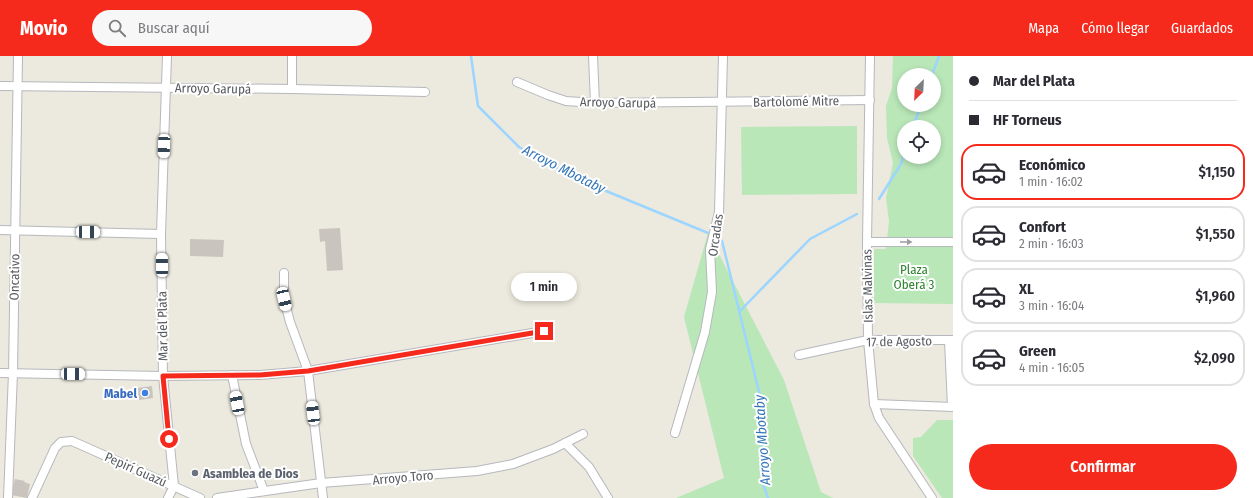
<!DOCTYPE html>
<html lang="es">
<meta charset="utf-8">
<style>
body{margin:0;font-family:"Fira Sans Condensed",sans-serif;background:#f7f7f7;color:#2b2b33;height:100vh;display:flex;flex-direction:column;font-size:15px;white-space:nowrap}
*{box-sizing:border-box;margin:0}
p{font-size:13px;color:#7c7c81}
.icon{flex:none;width:22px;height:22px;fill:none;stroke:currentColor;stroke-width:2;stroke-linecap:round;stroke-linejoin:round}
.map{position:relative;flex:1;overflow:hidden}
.drawer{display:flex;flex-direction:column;background:#fff;width:300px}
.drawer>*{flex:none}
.hud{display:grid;align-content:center;height:88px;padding:0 16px;background:#fff}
.needle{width:26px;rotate:204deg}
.controls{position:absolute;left:897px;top:12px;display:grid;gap:8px}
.controls a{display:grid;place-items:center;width:44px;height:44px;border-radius:50%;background:#fff;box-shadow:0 2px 6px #0003;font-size:20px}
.end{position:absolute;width:18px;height:18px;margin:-9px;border:5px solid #f52a1c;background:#fff;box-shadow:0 0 0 2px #fff}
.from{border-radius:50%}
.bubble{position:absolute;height:28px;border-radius:14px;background:#fff;box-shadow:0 2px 6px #0003;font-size:13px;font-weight:600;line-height:28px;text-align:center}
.car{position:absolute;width:12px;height:24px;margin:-12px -6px;border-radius:5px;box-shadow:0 0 3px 1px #0007;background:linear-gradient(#fff 24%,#345 0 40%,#fff 0 76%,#345 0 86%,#fff 0)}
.hud b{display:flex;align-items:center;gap:14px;height:38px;font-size:15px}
.hud b+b{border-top:1px solid #e1e1e2}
.hud i{width:10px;height:10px;background:#2b2b33}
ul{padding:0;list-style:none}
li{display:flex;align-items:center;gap:12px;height:56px;margin:0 8px 6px;padding:0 8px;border:2px solid #e1e1e2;border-radius:16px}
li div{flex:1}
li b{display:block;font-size:15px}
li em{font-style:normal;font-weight:600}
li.on{border-color:#f52a1c}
li>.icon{width:36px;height:36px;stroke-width:1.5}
.cta{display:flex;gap:8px;margin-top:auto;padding:8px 16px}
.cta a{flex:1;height:46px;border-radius:24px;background:#f52a1c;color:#fff;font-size:16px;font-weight:600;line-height:46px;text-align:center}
header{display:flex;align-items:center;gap:24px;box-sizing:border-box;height:56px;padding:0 20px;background:#f52a1c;color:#fff}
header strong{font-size:19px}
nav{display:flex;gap:22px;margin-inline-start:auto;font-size:14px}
.search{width:280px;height:36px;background:#f7f7f7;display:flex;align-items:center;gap:10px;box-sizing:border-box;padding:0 14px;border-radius:22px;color:#7c7c81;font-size:15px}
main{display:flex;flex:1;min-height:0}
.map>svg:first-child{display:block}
.green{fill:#b9e7b8;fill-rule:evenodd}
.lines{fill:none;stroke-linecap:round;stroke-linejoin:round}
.stream{stroke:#9cd5ff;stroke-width:2.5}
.building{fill:#c9c5be}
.street-casing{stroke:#b5b8bd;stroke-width:10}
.street{stroke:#fff;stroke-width:8}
.oneway{fill:#9b9da0}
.route{stroke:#f52a1c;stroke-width:5}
.shop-dot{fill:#3f7fe0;stroke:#fff;stroke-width:1.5}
.worship-dot{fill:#6b7280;stroke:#fff;stroke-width:1.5}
.labels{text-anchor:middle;stroke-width:4;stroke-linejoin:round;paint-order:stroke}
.street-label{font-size:13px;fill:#585c61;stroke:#fff}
.park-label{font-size:13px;fill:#2e8330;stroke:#fff}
.shop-label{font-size:13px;font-weight:bold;fill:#366cbe;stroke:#fff;text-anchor:end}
.worship-label{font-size:13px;font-weight:bold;fill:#5b616d;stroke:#fff;text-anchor:start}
.water-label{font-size:14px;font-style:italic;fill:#3376b8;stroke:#fff}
</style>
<header>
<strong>Movio</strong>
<div class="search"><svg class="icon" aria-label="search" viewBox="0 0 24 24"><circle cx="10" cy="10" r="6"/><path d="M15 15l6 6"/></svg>Buscar aquí</div>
<nav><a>Mapa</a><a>Cómo llegar</a><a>Guardados</a></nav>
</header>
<main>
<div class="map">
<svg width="953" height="442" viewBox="0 0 953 442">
<rect width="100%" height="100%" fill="#ece9de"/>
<g class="green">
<path d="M893,0h60v248l-79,-1v-54h12l3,-28 -3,-23 7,-35 -6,-25 -1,-32 6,-18zM904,19h30v30h-30zM904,71h30v30h-30z"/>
<polygon points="857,70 857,138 742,139 741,71"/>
<polygon points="708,177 784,324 821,436 833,442 676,442 724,422 684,261"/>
<polygon points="937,364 953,364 953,442 942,442 913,400 913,382 921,381"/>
</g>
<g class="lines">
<g class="stream">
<polyline points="471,0 478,50 519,91 577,123 708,177"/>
<polyline points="932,19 939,0"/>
<polyline points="913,71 921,49"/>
<polyline points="879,143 901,108 904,97"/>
<polyline points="722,185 762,348 762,425 768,442"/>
<polyline points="739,256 810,183 857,158"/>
</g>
</g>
<g class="building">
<polygon points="340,172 343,214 327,215 325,185 320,186 319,173"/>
<polygon points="190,183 224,184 223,201 190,200"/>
<polygon points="152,330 153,342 139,344 137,332"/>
<polygon points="15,423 25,425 24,426 30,428 27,442 11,439"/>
</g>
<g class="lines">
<defs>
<g id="street">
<polyline points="167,0 161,178 163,320 174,430 168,442"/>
<polyline points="593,0 595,47"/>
<polyline points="870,0 867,186 868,284 874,348 879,362 932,442"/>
<polyline points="517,26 548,39 566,45 595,47 870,44"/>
<polyline points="0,30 292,33 425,36"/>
<polyline points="292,33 292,0"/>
<polyline points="0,174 161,178"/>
<polyline points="867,186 953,186"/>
<polyline points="284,217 284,243 290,266 308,315 323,442"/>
<polyline points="949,284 952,351"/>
<polyline points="799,299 868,284 953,284"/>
<polyline points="0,317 163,320 260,319 308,315 544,275"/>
<polyline points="232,319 246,388 264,435"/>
<polyline points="874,348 953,351"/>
<polyline points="675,377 705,276 712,236 710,193 719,156 723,0"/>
<polyline points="565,387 589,411 608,442"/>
<polyline points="8,442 13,317 18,0"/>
<polyline points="32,442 55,392 61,386 72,385 200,442"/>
<polyline points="217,442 321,427 477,415 513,408 553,393 583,378"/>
</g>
</defs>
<use href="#street" class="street-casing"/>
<use href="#street" class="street"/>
</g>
<defs><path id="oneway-solid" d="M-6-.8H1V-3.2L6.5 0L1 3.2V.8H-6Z"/></defs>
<use class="oneway" href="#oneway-solid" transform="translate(906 186)"/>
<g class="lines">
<polyline class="route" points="169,383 163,320 260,319 308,315 544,275"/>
</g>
<circle class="shop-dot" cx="145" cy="337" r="4"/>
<circle class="worship-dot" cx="195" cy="417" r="4"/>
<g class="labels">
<g class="street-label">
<text transform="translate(213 32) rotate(1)" y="5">Arroyo Garupá</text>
<text transform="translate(796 45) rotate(-1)" y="5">Bartolomé Mitre</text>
<text transform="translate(618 46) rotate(1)" y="5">Arroyo Garupá</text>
<text transform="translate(715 179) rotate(-82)" y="5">Orcadas</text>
<text transform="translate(14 221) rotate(-89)" y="5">Oncativo</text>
<text transform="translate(867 230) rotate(-91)" y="5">Islas Malvinas</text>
<text transform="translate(162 270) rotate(-91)" y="5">Mar del Plata</text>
<text transform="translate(899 285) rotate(-1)" y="5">17 de Agosto</text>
<text transform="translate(136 413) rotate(24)" y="5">Pepirí Guazú</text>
<text transform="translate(403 421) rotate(-5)" y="5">Arroyo Toro</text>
</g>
<g class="park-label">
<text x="914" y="218">Plaza<tspan x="914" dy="15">Oberá 3</tspan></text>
</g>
<g class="shop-label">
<text x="137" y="342">Mabel</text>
</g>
<g class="worship-label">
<text x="203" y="422">Asamblea de Dios</text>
</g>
<g class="water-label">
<text transform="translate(564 113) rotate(27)" y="5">Arroyo Mbotaby</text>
<text transform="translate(762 384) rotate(-94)" y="5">Arroyo Mbotaby</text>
</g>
</g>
</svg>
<div class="controls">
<a><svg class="needle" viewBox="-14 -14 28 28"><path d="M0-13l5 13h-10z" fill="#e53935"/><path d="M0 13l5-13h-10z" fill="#7c7c81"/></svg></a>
<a><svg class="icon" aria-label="locate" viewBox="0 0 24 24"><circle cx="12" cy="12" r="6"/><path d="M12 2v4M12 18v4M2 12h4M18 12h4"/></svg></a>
</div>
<i class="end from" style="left:169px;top:383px"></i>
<i class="end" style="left:544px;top:275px"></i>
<div class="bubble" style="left:511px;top:217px;width:66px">1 min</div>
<i class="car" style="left:164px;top:90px;rotate:182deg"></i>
<i class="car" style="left:88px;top:176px;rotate:91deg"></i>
<i class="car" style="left:162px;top:209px;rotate:359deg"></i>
<i class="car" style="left:284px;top:243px;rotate:167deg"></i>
<i class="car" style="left:73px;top:318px;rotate:91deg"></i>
<i class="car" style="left:237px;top:347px;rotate:349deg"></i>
<i class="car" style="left:313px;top:357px;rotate:353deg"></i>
</div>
<section class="drawer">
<div class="hud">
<b><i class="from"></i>Mar del Plata</b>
<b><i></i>HF Torneus</b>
</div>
<ul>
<li class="on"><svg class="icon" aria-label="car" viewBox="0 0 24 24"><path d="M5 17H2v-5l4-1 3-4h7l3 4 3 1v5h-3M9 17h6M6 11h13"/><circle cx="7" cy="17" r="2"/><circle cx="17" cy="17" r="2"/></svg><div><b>Económico</b><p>1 min · 16:02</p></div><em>$1,150</em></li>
<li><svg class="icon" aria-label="car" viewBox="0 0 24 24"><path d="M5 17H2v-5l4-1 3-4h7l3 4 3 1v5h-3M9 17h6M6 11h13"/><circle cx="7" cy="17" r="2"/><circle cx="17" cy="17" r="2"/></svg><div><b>Confort</b><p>2 min · 16:03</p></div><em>$1,550</em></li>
<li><svg class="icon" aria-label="car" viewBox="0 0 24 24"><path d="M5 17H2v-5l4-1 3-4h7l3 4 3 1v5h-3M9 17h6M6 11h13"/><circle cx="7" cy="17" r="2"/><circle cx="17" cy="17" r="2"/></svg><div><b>XL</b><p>3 min · 16:04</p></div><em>$1,960</em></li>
<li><svg class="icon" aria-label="car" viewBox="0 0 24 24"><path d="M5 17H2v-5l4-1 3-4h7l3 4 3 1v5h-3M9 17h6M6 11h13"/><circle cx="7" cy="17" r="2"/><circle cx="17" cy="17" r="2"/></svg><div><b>Green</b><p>4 min · 16:05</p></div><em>$2,090</em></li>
</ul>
<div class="cta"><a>Confirmar</a></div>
</section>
</main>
